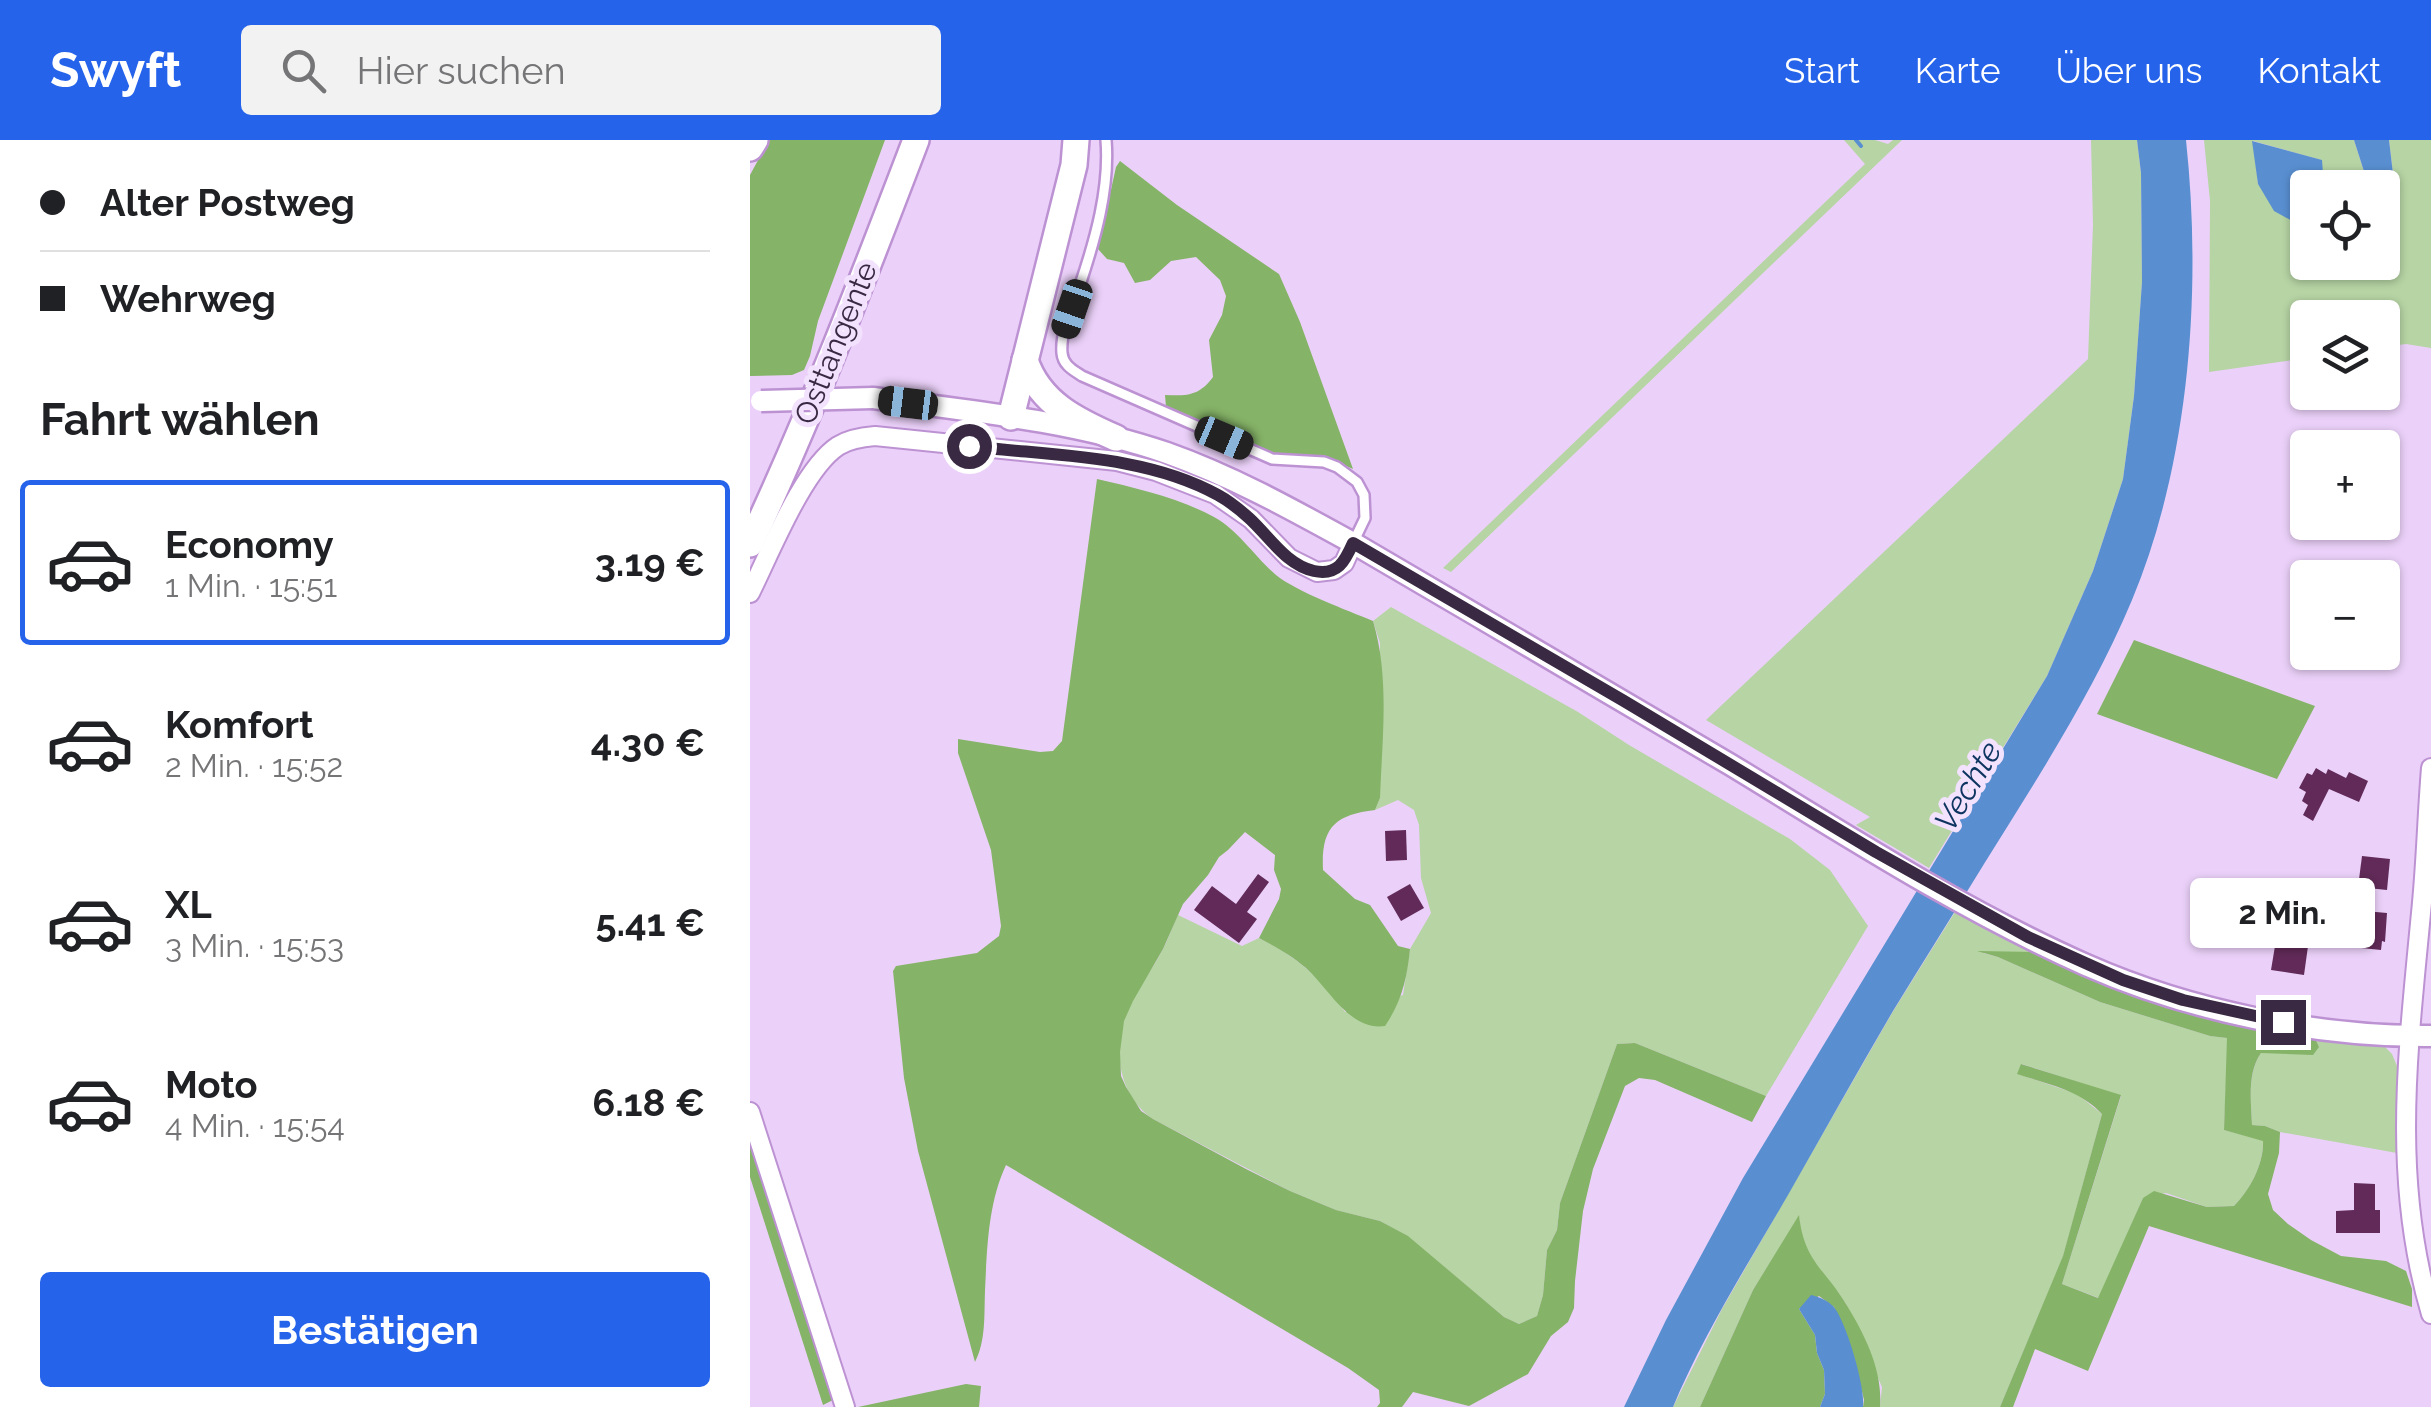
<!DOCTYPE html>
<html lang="de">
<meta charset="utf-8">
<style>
body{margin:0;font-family:Raleway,sans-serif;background:#f2f2f2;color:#202124;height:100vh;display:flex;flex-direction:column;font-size:38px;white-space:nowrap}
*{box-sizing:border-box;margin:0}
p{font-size:32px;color:#757577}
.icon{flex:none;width:55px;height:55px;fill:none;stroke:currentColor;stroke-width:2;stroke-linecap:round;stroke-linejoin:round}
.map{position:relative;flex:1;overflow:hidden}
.panel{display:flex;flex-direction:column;background:#fff;width:750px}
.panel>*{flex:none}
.hud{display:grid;align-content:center;height:220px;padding:0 40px;background:#fff}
.fabs{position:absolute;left:1540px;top:30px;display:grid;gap:20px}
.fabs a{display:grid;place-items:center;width:110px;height:110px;border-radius:10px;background:#fff;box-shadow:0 2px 8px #0004;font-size:50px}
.end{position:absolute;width:45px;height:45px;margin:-22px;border:12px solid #3a2943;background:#fff;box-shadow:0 0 0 5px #fff}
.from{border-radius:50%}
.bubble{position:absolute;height:70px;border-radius:10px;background:#fff;box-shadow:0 2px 8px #0004;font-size:32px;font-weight:700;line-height:70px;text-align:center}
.car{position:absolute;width:30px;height:60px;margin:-30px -15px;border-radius:12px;box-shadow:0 0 8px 2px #0007;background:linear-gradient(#222 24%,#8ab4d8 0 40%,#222 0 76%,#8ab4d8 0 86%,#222 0)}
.hud b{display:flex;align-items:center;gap:35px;height:95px;font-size:38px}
.hud b+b{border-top:2px solid #e0e0e0}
.hud i{width:25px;height:25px;background:#202124}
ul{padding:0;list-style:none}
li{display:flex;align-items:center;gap:30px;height:165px;margin:0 20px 15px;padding:0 20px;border:5px solid transparent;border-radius:10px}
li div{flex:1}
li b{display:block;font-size:38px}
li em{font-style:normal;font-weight:700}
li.active{border-color:#2563eb}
li>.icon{width:90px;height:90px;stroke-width:1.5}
h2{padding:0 40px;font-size:45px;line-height:120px}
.button{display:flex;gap:20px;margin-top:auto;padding:20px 40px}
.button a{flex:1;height:115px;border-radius:10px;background:#2563eb;color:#fff;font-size:40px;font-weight:700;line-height:115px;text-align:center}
header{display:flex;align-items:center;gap:60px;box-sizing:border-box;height:140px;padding:0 50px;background:#2563eb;color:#fff}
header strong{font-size:48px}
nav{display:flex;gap:55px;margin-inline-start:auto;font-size:35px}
.search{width:700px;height:90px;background:#f2f2f2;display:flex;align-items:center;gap:25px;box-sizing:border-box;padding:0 35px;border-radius:10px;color:#757577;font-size:38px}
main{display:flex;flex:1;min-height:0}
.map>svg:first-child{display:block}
.green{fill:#b6d4a4}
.forest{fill:#85b367}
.water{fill:#598fd1}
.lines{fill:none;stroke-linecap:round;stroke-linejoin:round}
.stream{stroke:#598fd1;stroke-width:4}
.building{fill:#612a58}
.service-casing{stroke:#bd92d3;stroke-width:14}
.minor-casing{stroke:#bd92d3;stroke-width:22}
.tertiary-casing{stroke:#bd92d3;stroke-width:25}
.primary-casing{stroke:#bd92d3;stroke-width:30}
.service{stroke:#fff;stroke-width:9}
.minor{stroke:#fff;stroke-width:18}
.tertiary{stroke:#fff;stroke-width:20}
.primary{stroke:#fff;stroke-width:25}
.tertiary-bridge-casing{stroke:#bd92d3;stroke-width:25;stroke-linecap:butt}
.tertiary-bridge{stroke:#fff;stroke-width:20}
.route{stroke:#3a2943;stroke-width:12}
.labels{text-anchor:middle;stroke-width:10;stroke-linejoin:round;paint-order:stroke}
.street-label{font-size:30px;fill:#3a2943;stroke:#f3e2fd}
.water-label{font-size:32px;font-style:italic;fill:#0e3560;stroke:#f3e2fd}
</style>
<header>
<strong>Swyft</strong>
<div class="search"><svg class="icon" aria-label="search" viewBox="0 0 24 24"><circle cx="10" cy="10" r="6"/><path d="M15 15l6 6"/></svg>Hier suchen</div>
<nav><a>Start</a><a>Karte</a><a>Über uns</a><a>Kontakt</a></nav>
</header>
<main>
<section class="panel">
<div class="hud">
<b><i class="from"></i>Alter Postweg</b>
<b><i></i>Wehrweg</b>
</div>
<h2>Fahrt wählen</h2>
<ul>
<li class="active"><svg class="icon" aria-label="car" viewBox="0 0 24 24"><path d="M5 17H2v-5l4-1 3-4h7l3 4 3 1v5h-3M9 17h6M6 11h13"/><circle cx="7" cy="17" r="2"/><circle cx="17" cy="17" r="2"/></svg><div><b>Economy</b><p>1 Min. · 15:51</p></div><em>3.19 €</em></li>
<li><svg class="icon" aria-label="car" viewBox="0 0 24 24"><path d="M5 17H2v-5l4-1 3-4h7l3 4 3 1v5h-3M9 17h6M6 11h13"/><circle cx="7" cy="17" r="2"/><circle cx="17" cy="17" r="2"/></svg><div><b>Komfort</b><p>2 Min. · 15:52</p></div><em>4.30 €</em></li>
<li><svg class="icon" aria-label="car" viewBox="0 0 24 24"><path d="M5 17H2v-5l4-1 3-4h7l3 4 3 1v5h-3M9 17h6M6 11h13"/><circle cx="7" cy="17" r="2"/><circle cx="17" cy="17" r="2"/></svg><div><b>XL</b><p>3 Min. · 15:53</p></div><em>5.41 €</em></li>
<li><svg class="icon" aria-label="car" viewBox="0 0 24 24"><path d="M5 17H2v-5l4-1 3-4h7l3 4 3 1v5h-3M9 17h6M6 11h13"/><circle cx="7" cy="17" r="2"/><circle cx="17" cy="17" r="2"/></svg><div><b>Moto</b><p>4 Min. · 15:54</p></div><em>6.18 €</em></li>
</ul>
<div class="button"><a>Bestätigen</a></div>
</section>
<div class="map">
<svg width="1681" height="1267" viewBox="0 0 1681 1267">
<rect width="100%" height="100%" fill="#ebd1f9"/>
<g class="green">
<polygon points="1094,0 1125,0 1138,4 1143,0 1152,0 701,432 693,428 1115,24"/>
<polygon points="1341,0 1387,0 1391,33 1392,142 1384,256 1373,339 1343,431 1297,536 1179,728 1106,685 1120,677 956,580 1338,219 1343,85"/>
<polygon points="1454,0 1604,0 1619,47 1574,47 1571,20 1503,1 1508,44 1553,87 1557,85 1558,122 1632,122 1633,77 1642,96 1650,93 1639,0 1681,0 1681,208 1656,204 1633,207 1632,178 1558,178 1557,218 1459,232 1460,61"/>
<path d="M641,467l187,105 51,33 161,94 40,31 38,56 -102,170 -131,-53 -18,1 -57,159 -3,27 -10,20 -4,45 -6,21 -18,8 -15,-7 -97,-81 -27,-15 -44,-11 -46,-19 -137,-72c-32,-22 -40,-62 -29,-99 8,-25 26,-46 38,-69 6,-11 10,-24 16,-36l64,31 17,-8c34,16 66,43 86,74l58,-17 7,-46 21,-36 -10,-35 -2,-53 -5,-15 -16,-10 -23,10 5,-12v-155l-7,-22z"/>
<path d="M1205,772l82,40 -54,1 15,4 102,45 110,34 18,2 -4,92 39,10c1,24 -13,50 -29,66l-27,1 -41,-14 -23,5 -44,100 -37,-14 59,-188 -99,-32 -4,10 59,20 25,20 -39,143 -63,150h-120l2,-20 -36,-83 -39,-52 -6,-15 -2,-20 -46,73 -53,117h-27l49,-98 170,-296z"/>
<path d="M1565,898l69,8 8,8 5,12v87l-117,-21 -15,-6 -13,-1c-1,-24 -5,-51 9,-72l58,-6z"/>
</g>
<g class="forest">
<polygon points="19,0 135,0 68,181 60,216 54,230 42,235 0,236 0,35"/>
<path d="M370,21l57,44 102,69 21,48 53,147 -32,-14h-46l-35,-17 -61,-24 -13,-7 -1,-12c22,1 34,1 48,-18l-4,-37 13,-25 4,-19 -6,-16 -24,-23 -25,4 -21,19 -15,3 -11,-20 -17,-4 -9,-10 18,-82z"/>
<path d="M347,339c39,9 82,19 117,38 25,14 41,40 62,58 21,17 71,35 97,46 17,57 9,118 7,177l-5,12c-41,5 -54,18 -52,60l32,29 15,6 28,41 12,3c-3,29 -8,52 -25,77 -35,5 -55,-36 -79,-58 -15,-13 -30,-21 -47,-30l20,-39 2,-10 -7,-19 1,-15 -30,-23 -17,18 -9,7 -11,18 -25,29 -20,45 -30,52 -9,20 -4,31 1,24 5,11 15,24 12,8 93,50 44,22 46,19 44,11 28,15 96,81 15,7 18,-8 6,-21 4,-45 10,-20 3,-27 57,-159 18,-1 131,53 -14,26 -97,-42 -16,-2 -14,8 -32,83 -10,42 -8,70 -1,27 -6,14 -17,14 -23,38 -59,32 -56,-14 -11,15h-25l3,-4 -1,-13 -31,-22 -342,-203c-18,38 -19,84 -21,126 -1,25 1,49 -10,71l-57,-211 -14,-73 -11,-107 3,-5 81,-13 22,-17 2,-10 -10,-76 -33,-97v-14l82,13 13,-1 9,-10z"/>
<polygon points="1384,500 1565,566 1527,639 1347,574"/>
<path d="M1227,811l60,1 60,29 65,25 67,16 86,16 4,9 -6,8 -52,-2c-14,20 -10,48 -9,72l13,1 15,6 -1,21 -11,41 5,16 15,14 23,16 30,16 45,5 20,10 6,18v18l-263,-81 -61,145 -53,-22 -22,58h-13l63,-151 39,-142c-22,-24 -55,-30 -85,-40l4,-10 100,31 -59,189 36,14 45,-100 11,-7 53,16 27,-1c16,-16 30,-42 29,-65l-39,-11 3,-92 -17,-2 -110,-34 -102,-45z"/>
<polygon points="0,1005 83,1260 73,1265 0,1037"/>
<path d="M1049,1075c5,46 25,53 47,89 19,31 37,67 34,103h-17l1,-7 -10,-43 -20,-50 -15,-11 -20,13 16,26 2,18 7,17 1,24 -5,13h-120l53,-117z"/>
<polygon points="216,1244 231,1246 229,1267 108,1267"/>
</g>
<g class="water">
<path d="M1387,0h49c16,149 4,321 -54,460 -39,93 -95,179 -148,264 -30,49 -61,98 -91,147 -36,61 -70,123 -105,184 -40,69 -84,138 -115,212h-49l42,-87 77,-142 304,-502 46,-105 30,-92 11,-83 8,-114 -1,-109z"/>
<polygon points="1604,0 1639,0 1650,93 1642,97 1633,77 1632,48 1619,47"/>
<polygon points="1502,1 1572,20 1574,47 1558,48 1557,85 1553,87 1524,71 1508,44"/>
<path d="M1061,1155c8,2 16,5 22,11 13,14 33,83 30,101h-43l5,-13 -1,-24 -7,-17 -2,-18 -16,-26z"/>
</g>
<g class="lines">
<polyline class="stream" points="1106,0 1111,6"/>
</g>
<g class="building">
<polygon points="1566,628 1576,634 1578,629 1596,638 1599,632 1618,641 1609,662 1579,649 1563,681 1553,675 1558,665 1552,661 1556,652 1549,648 1557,633 1562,635"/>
<polygon points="656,690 657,720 636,721 635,691"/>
<polygon points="1612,716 1640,719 1637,750 1608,747"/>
<polygon points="508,734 519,742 497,772 507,779 489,803 444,770 462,746 486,764"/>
<polygon points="660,744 674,768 651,781 637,757"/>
<polygon points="1604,770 1637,773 1635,802 1632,801 1631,810 1611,808 1612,797 1603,796"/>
<polygon points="1527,794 1559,799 1554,835 1521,830"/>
<polygon points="1604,1043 1625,1044 1625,1070 1630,1070 1630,1093 1586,1093 1586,1071 1604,1070"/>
</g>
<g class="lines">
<defs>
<path id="service" d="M356,0c4,48 -11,100 -26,145 -7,21 -20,46 -18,68 1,12 11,17 20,23l190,83 52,3 13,5 20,15 7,13 1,23 -12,25"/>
<g id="minor">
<path d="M0,453c20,-40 53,-124 88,-147 11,-7 24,-9 37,-10l242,25 39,10 59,23 36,25 38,39 28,14 17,-2 10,-7 9,-20"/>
<path d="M1681,628c-4,49 -5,97 -10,145 -13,138 -30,265 10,401"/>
<polyline points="0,972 95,1267"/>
</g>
<path id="tertiary" d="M123,258c97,13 201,23 294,55 65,23 126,57 186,90 126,74 252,147 378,222 115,70 231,145 355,200 104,46 231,72 345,71"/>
<g id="primary">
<polyline points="0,8 5,0"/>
<path d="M275,220c14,43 52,61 91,78"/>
<polyline points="261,277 324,25 326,0"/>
<path d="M0,404c62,-132 114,-268 166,-404"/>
</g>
</defs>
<use href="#service" class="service-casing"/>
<use href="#minor" class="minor-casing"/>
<use href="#tertiary" class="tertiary-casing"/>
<use href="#primary" class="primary-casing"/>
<use href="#service" class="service"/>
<use href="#minor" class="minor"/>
<use href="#tertiary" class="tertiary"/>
<use href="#primary" class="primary"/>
<defs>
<polyline id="tertiary-bridge" points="11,261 123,258"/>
</defs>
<use href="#tertiary-bridge" class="tertiary-bridge-casing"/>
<use href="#tertiary-bridge" class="tertiary-bridge"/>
</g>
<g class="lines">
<path class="route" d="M219,306c81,10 175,8 249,49 11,6 21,14 31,23 20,18 37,47 65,53 24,5 31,-10 39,-28l271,158 252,151 152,85 95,43 60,20 100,22"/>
</g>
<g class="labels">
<g class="street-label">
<text transform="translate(86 203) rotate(-68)" y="10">Osttangente</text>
</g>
<g class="water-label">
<text transform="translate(1218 646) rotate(-59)" y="11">Vechte</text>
</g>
</g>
</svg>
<div class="fabs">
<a><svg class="icon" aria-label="locate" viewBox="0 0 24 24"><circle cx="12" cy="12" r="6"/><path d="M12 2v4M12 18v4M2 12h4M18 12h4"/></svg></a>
<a><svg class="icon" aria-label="layers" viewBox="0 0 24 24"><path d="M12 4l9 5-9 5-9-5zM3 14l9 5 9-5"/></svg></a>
<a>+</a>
<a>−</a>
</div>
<i class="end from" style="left:219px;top:306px"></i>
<i class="end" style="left:1533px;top:882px"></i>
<div class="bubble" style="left:1440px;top:738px;width:185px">2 Min.</div>
<i class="car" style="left:322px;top:169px;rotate:199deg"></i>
<i class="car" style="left:158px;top:263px;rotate:277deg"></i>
<i class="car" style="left:474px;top:298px;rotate:113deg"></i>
</div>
</main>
